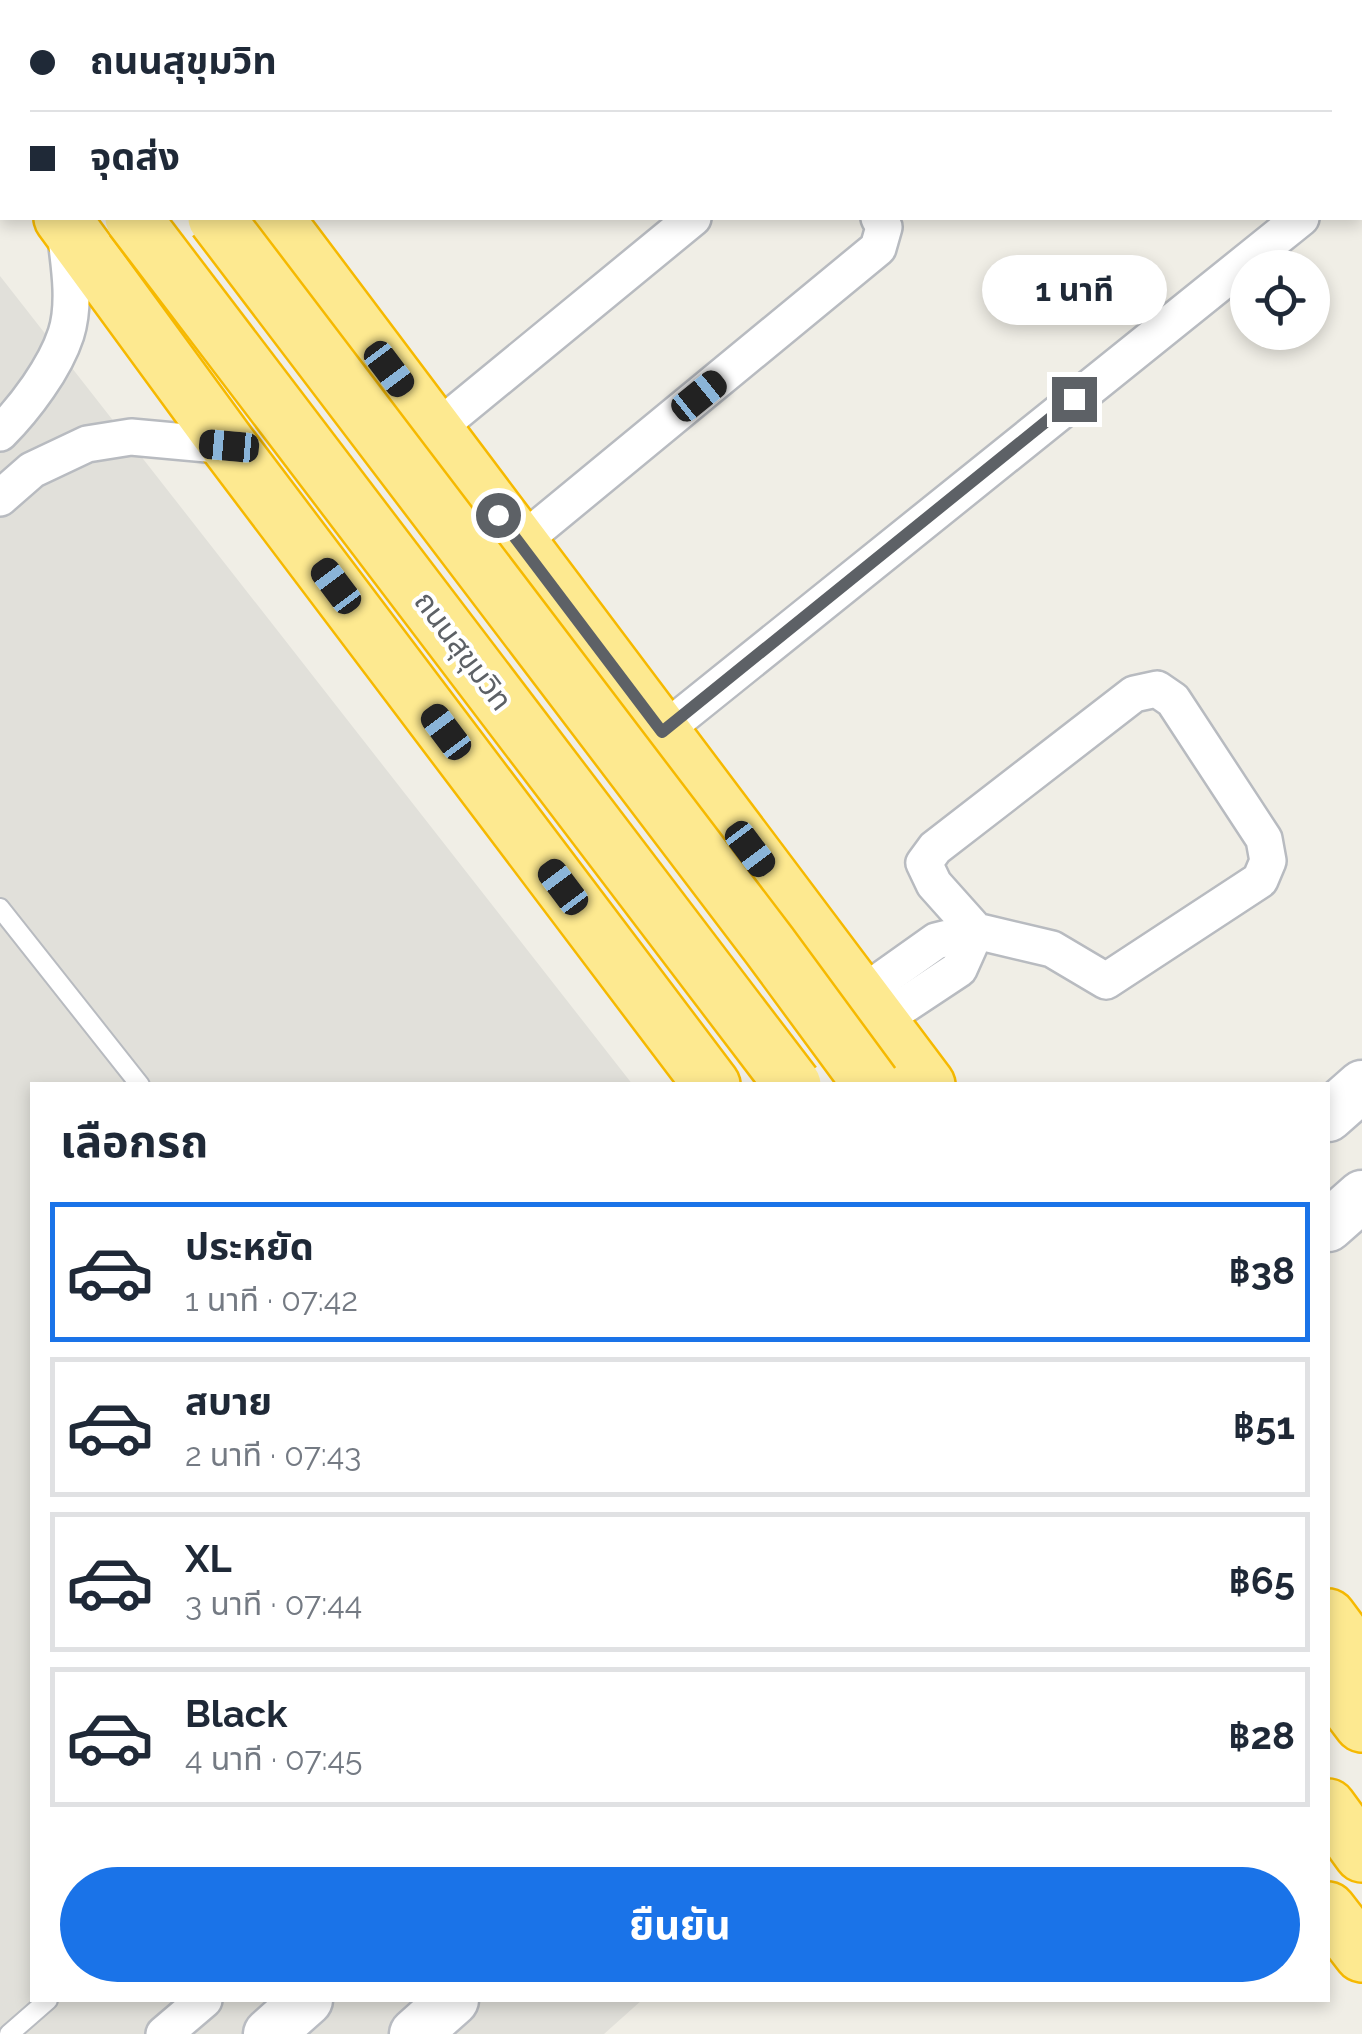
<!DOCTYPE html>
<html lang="th">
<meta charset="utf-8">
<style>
body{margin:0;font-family:Raleway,"Noto Sans Thai",sans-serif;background:#f6f6f7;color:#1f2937;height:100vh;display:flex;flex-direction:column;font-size:38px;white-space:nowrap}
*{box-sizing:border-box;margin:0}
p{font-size:32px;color:#747a83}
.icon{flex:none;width:55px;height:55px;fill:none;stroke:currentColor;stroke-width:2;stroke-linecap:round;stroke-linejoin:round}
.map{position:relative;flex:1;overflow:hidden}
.drawer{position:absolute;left:30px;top:1082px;width:1300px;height:920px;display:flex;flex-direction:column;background:#fff;border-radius:0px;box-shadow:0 5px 15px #0003}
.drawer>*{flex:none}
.banner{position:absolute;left:0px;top:0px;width:1362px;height:220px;box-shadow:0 5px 15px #0003;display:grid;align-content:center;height:220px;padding:0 30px;background:#fff}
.fabs{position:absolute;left:1230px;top:250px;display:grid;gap:20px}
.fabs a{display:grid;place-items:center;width:100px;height:100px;border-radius:50%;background:#fff;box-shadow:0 5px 15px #0003;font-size:50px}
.end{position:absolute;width:45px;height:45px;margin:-22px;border:12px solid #5d6166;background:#fff;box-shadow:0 0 0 5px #fff}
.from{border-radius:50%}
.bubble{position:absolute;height:70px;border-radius:35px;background:#fff;box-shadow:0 5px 15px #0003;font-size:32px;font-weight:700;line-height:70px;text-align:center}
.car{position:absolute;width:30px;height:60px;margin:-30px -15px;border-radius:12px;box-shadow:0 0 8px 2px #0007;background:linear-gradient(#222 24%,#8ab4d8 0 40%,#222 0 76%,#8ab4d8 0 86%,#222 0)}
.banner b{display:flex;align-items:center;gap:35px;height:95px;font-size:38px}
.banner b+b{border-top:2px solid #e0e1e3}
.banner i{width:25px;height:25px;background:#1f2937}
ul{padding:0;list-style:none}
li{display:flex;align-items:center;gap:30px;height:140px;margin:0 20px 15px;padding:0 10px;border:5px solid #e0e1e3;border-radius:0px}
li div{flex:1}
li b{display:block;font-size:38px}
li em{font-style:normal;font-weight:700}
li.on{border-color:#1a73e8}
li>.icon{width:90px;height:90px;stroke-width:1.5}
h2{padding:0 30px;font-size:45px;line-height:120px}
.action{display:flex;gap:20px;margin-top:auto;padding:20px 30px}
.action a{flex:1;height:115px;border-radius:60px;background:#1a73e8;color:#fff;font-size:40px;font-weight:700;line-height:115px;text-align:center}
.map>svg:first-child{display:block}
.industrial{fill:#e1e0da}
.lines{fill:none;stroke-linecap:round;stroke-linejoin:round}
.lane-casing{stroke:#b8bbc0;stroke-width:22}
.street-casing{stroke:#b8bbc0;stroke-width:40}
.secondary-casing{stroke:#b9bcc2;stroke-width:55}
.highway-casing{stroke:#f6b900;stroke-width:60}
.lane{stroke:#fff;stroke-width:18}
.street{stroke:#fff;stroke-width:35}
.secondary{stroke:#fff;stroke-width:50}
.highway{stroke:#fde990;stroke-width:55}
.highway-bridge-casing{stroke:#f6b900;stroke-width:60;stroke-linecap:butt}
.highway-bridge{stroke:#fde990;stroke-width:55}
.route{stroke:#5d6166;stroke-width:12}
.labels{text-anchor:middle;stroke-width:8;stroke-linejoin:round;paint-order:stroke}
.street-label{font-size:30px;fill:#5d6166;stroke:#fff}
</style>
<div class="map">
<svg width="1362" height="2034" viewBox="0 0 1362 2034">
<rect width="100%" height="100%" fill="#f0eee6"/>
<polygon class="industrial" points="0,276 633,1085 32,1085 32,2000 642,2000 604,2034 0,2034"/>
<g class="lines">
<defs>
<g id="lane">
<polyline points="1194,0 1204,2"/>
<polyline points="1248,2 1254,0"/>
<polyline points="0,908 140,1085"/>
<polyline points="9,2034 48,2000"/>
</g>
<g id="street">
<polyline points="673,0 676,2"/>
<polyline points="715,2 718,0"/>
<polyline points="851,2 854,0"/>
<polyline points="1360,170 1362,169"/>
<polyline points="435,430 693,218"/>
<path d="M0,433c25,-25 55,-65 66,-99 10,-31 3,-71 -1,-103"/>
<polyline points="0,498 32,470 87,444 131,437 229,446"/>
<polyline points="520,543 878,248 884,227 879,218"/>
<polyline points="662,732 1301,218"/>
<polyline points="860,995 936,941 976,931 1052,949 1106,981 1260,880 1268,861 1264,839 1173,700 1157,689 1134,694 935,848 924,863 934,884 976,931"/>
<polyline points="879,1022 959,969 976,931"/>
<polyline points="164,2034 204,2000"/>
</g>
<g id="secondary">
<polyline points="1328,1116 1362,1086"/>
<polyline points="1328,1226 1362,1196"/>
<polyline points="269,2034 307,2000"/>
<polyline points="415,2034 453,2000"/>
</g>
<g id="highway">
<polyline points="50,0 52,2"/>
<polyline points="111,0 113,2"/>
<polyline points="0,44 2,47"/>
<polyline points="0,135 2,138"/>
<polyline points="62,218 229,446 712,1085"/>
<polyline points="275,218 927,1085"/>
<polyline points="1328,1617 1362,1663"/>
<polyline points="1328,1679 1362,1724"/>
<polyline points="1328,1807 1362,1854"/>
<polyline points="1328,1910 1362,1954"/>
</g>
</defs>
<use href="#lane" class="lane-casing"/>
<use href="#street" class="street-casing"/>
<use href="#secondary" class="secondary-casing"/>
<use href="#highway" class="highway-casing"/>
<use href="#lane" class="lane"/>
<use href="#street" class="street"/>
<use href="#secondary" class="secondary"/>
<use href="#highway" class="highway"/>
<defs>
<g id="highway-bridge">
<polyline points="133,218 793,1085"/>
<polyline points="216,218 769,945 872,1085"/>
</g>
</defs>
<use href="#highway-bridge" class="highway-bridge-casing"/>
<use href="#highway-bridge" class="highway-bridge"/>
</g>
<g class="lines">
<polyline class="route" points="498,515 662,732 1074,399"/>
</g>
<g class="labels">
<g class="street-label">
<text transform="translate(463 651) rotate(53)" y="10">ถนนสุขุมวิท</text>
</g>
</g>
</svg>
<div class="fabs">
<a><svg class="icon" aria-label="locate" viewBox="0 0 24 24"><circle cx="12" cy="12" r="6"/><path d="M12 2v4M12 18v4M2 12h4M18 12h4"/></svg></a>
</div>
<i class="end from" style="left:498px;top:515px"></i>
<i class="end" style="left:1074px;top:399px"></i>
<div class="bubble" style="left:982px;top:255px;width:185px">1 นาที</div>
<i class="car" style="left:389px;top:369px;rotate:143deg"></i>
<i class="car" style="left:699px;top:396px;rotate:51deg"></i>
<i class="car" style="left:229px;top:446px;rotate:275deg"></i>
<i class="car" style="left:336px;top:586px;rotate:323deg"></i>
<i class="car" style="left:446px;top:732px;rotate:323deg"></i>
<i class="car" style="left:750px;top:849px;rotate:143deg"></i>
<i class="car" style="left:563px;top:887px;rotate:323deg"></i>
<div class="banner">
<b><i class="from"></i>ถนนสุขุมวิท</b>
<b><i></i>จุดส่ง</b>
</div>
<section class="drawer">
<h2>เลือกรถ</h2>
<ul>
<li class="on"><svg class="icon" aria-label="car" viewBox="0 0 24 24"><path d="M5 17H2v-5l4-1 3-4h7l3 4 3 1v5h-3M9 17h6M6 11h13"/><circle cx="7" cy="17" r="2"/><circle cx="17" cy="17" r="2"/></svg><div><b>ประหยัด</b><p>1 นาที · 07:42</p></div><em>฿38</em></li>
<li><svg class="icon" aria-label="car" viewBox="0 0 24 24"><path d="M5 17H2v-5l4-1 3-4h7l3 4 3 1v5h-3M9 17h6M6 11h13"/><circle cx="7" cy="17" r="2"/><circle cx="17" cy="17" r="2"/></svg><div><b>สบาย</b><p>2 นาที · 07:43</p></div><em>฿51</em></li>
<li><svg class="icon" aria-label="car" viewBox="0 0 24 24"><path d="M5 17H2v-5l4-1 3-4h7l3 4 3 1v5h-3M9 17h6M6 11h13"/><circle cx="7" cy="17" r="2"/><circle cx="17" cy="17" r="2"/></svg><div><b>XL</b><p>3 นาที · 07:44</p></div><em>฿65</em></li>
<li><svg class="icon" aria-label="car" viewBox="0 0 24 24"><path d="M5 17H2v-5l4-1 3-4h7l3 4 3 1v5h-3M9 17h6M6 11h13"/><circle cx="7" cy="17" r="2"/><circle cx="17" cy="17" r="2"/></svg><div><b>Black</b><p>4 นาที · 07:45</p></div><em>฿28</em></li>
</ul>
<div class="action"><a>ยืนยัน</a></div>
</section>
</div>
